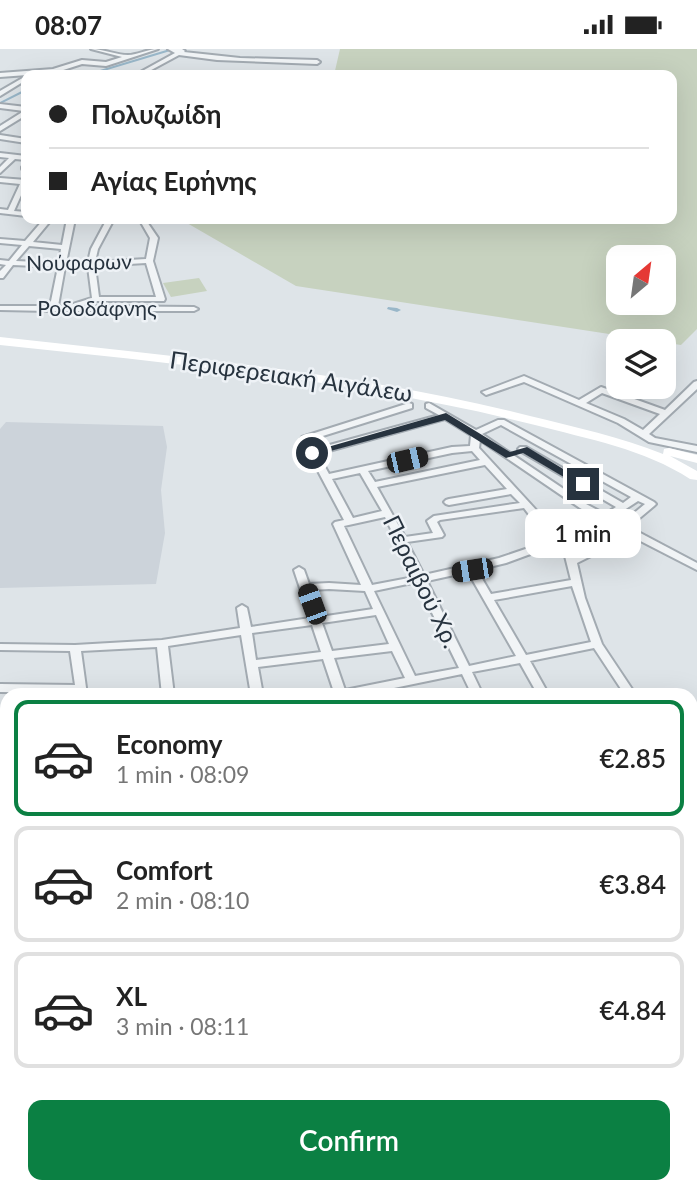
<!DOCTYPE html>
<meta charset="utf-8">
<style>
body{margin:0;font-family:Lato,sans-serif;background:#f6f6f6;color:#222;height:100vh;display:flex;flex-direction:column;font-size:26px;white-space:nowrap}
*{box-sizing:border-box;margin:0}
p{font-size:23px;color:#767676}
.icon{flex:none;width:38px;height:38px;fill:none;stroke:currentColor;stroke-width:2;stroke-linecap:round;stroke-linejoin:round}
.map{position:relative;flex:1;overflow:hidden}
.details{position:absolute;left:0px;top:639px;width:698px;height:506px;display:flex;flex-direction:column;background:#fff;border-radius:21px 21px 0 0;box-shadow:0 7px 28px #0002}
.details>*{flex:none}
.hud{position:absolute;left:21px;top:21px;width:656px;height:154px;border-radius:14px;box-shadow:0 7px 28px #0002;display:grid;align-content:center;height:154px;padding:0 28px;background:#fff}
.needle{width:46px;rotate:29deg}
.controls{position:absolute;left:606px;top:196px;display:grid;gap:14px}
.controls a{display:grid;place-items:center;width:70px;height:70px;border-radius:14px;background:#fff;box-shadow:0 7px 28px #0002;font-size:35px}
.end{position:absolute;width:32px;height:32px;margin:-16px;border:9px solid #27333f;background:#fff;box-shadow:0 0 0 4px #fff}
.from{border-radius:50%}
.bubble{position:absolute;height:49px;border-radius:14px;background:#fff;box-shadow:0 7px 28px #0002;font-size:23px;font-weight:600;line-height:49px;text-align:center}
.car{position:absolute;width:21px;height:42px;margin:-21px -10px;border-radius:9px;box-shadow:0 0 5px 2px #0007;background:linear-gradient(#222 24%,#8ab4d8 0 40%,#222 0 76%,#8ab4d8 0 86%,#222 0)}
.hud b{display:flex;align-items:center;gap:24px;height:66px;font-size:26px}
.hud b+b{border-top:2px solid #e0e0e0}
.hud i{width:18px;height:18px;background:#222}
ul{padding:12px 0 0;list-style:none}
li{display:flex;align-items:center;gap:21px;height:116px;margin:0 14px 10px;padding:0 14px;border:4px solid #e0e0e0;border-radius:14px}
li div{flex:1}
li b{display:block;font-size:26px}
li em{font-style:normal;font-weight:600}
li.active{border-color:#0b8043}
li>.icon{width:63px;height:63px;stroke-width:1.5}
.button{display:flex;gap:14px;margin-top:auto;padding:14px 28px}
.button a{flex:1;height:80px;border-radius:14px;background:#0b8043;color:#fff;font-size:28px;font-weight:600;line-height:80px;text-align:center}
.status{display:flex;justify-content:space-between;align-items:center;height:49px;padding:0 35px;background:#fff;direction:ltr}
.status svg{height:19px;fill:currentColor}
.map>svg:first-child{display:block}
.built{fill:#ccd3da}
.green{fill:#c7d2bf;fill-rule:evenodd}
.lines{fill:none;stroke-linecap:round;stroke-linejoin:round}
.stream{stroke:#99b7c9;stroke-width:2}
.canal{fill:#99b7c9;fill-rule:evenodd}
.street-casing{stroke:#a3abb2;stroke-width:4}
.street{fill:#f1f4f6;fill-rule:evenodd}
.secondary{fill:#fff;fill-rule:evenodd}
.route{fill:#27333f}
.labels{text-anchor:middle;stroke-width:5;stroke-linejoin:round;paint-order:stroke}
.far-street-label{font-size:21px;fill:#27333f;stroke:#eef2f6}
.street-label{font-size:24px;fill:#27333f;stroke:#eef2f6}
</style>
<div class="status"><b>08:07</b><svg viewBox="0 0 49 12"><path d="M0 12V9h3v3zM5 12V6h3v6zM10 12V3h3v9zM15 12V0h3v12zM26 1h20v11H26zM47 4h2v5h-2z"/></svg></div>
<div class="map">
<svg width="697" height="1144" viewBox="0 0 697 1144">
<rect width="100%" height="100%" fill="#dee4e8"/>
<polygon class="built" points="6,373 163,377 167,398 161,441 165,484 156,535 0,539 0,380"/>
<g class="green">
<path d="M340,0h357v280l-16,16 -385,-59 -116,-67h492v-144h-338zM663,208v46h-45v-46z"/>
<polygon points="199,229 207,242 171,248 163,234"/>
</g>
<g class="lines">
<g class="stream">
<polyline points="87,26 170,1"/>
<polyline points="0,54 26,41"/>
</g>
<g class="canal">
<polygon points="388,258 397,259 401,261 397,263 387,260"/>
<polygon points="609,296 618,297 618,301 609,300"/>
</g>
<defs>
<g id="street">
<path d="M91,0c13,0 25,6 37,6 10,0 19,-6 30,-6l-52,17 -24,-2 -28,9 -54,4v-4l53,-4 29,-9 24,2 16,-5z"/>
<polygon points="168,0 182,0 185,2 184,3 240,9 317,11 320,13 317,15 217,11 179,6 142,26 135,26 175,4"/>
<polygon points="26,27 26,31 0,47 0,42"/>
<polygon points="0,55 26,58 26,66 0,82 0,77 24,62 0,59"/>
<polygon points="0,86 26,90 26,94 0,90"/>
<polygon points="0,104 26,107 26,111 15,110 0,124 0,118 9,109 0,108"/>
<polygon points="26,115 26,120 22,120 22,118"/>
<polygon points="0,129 26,131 26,135 14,162 26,163 26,167 0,164 0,160 8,161 20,135 0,133"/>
<path d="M44,170h8l-19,23 29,3 5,-26h8l-9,44 22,-1 3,-13 16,-30h7l-16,30 -3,13 51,-3 4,-21 -11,-19h6l13,19 -5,23 12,38 -1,2h-67l-16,5 113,1 4,2 -4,2h-138l-3,1 -3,-1 -50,-1v-4h50l8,-39 -45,-2 -10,13h-3v-7l6,-6 -6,-1v-4l9,1 13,-16 -22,-2v-4l25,2zM29,197l32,3 -2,14 -43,-2zM146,214l10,34h-57l-4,-31zM65,218h23l4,31 -25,8h-9z"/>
<path d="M524,327l55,24 22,-13 64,23 29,-28 3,-1v8l-48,45 6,4 42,8v6l-48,-10 -31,-19 -94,-41 -38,13 -4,-3zM602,344l58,21 -17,16 -19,-11 -38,-16z"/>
<path d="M409,354l3,1v4l-102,32 5,9 124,-34 -13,-7v-4l3,-1 47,27 22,-10h6l150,82 2,2 -2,2 -25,21 68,36v7l-74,-38 -26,21 -20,10 8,35 17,46 34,51h-11l-31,-47 -64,13 19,34h-11l-18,-32 -48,9 11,23h-11l-10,-21 -102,21h-25l-12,-36 -65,8 5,28h-12l-10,-60 -73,11 6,49h-12l-5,-48 -76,4 6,44h-10l-1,-2 -76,-1v-8l75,1 -5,-34 -70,-1v-6l75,1 87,-5 78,-12 -3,-20 5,-3 5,3 4,19 59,-9 -16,-48 5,-3 5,3 5,14 20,-1 32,2 -28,-61 2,-2 9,-2 -43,-81 1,-2zM445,370l26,16 -1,11 -18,1 -123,27 -11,-20zM501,376l130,72 -8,6 -97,-56h-6l-2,2 2,2 96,56 -11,7 -19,-10 -104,-70zM480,391l100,68 18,10 -41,20 -4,-4 -16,-23 -58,-63zM472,402l8,9 -105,22 -7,-11 84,-18zM485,416l22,24 -58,10 -3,1 -2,2 2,2 3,1 62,-11 9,9 -86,13 -7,5 6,12 -28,4 -28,-50zM360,424l22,38 -29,7 -21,-39zM638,452l7,3 -23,19 -10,-5zM524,459l25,33 -50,17 -75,17 -17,-33 35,-5 2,-2 -7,-13 3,-2zM385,468l29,60 -42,8 -28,-59zM605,473l11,6 -25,21 -16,7 -3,-7 -9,-7zM555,496l9,7 7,28 -80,14 -14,-24 29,-7zM468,523l48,84 -47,10 -42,-85zM417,533l42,86 -44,8 -41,-85zM572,537l19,56 -65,13 -32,-55zM329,540l36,2 8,18 -53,8 -9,-27zM376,566l13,29 -57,7 -10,-28zM312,576l9,27 -65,8 -4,-27zM392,602l13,27 -60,12 -11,-32z"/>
<polygon points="7,712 7,720 0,721 0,713"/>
<polygon points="7,765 7,773 0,774 0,766"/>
<rect x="691" y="800" width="6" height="10"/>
<polygon points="691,903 697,905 697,919 691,917"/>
<polygon points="7,953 7,965 0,966 0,954"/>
<polygon points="691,1006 697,1009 697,1028 691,1025"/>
<polygon points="0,1028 7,1029 7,1041 0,1040"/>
<polygon points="697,1079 697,1093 691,1096 691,1082"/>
<polygon points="0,1128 7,1128 7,1138 14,1138 12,1140 0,1142"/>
<polygon points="22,1138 97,1138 100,1139 103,1144 27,1144 25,1143"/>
<polygon points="195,1138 209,1138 210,1144 194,1144"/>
<polygon points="304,1138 319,1138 322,1144 306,1144"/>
<polygon points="411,1138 427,1138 431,1144 414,1144"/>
<polygon points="587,1138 616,1138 620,1144 581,1144 584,1139"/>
</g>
</defs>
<use href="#street" class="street-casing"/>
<use href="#street" class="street"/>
<g class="secondary">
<path d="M0,288c178,20 357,35 530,79 45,11 91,21 133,38l1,-5 5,-1 28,7v8l-27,-7 27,15v9l-7,-1c-46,-30 -102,-40 -155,-54 -175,-44 -356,-61 -535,-80z"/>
<polygon points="691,686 697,688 697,702 691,700"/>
<polygon points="691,738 697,739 697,753 691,752"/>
<polygon points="7,883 7,899 0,900 0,884"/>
<polygon points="386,1138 411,1138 408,1144 383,1144"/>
</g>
</g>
<polygon class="route" points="446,364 510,403 527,398 588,435 579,437 523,404 506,409 445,371 312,407 307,404"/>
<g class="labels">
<g class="far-street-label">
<text transform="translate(79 214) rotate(-1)" y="7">Νούφαρων</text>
<text x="97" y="267">Ροδοδάφνης</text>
</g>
<g class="street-label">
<text transform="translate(291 328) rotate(8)" y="8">Περιφερειακή Αιγάλεω</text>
<text transform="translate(421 533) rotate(64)" y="8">Περαιβού Χρ.</text>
</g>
</g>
</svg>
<div class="controls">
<a><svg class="needle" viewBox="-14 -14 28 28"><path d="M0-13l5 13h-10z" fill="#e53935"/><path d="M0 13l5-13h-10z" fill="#767676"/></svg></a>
<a><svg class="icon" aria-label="layers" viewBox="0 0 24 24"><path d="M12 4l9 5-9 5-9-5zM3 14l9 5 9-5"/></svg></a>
</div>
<i class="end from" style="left:312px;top:404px"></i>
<i class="end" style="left:583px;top:435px"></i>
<div class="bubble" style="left:525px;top:460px;width:116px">1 min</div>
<i class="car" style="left:407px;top:411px;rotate:77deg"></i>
<i class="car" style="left:472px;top:521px;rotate:261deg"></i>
<i class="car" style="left:312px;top:555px;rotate:340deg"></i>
<div class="hud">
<b><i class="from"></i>Πολυζωίδη</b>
<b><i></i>Αγίας Ειρήνης</b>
</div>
<section class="details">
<ul>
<li class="active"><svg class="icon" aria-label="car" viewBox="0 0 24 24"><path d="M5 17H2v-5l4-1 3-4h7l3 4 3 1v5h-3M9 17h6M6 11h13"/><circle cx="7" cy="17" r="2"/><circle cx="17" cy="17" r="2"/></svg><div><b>Economy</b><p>1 min · 08:09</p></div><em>€2.85</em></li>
<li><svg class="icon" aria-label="car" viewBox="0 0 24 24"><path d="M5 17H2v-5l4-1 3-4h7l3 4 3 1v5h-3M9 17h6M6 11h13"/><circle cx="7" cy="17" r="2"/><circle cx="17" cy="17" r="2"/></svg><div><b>Comfort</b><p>2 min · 08:10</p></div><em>€3.84</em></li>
<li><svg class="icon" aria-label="car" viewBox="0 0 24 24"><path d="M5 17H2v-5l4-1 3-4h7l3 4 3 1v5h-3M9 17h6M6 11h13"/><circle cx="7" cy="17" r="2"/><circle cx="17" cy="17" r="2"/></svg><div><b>XL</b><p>3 min · 08:11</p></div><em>€4.84</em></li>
</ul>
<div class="button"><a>Confirm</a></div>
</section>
</div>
